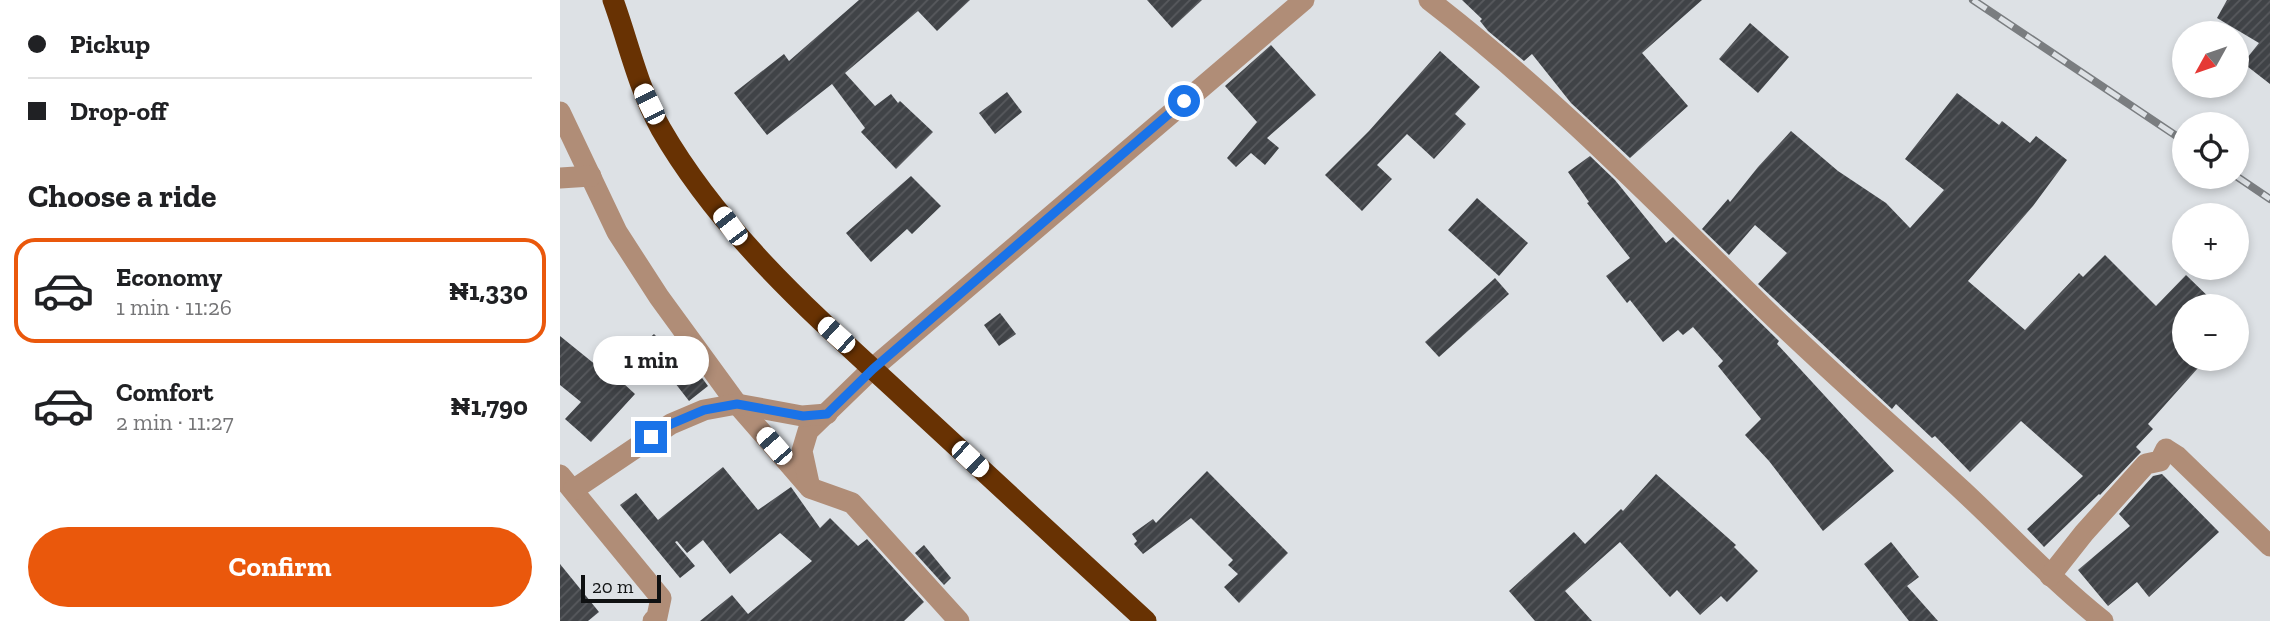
<!DOCTYPE html>
<meta charset="utf-8">
<style>
body{margin:0;font-family:"Zilla Slab",serif;background:#f6f6f6;color:#202124;height:100vh;display:flex;flex-direction:column;font-size:26px;white-space:nowrap}
*{box-sizing:border-box;margin:0}
p{font-size:23px;color:#757577}
.icon{flex:none;width:38px;height:38px;fill:none;stroke:currentColor;stroke-width:2;stroke-linecap:round;stroke-linejoin:round}
.map{position:relative;flex:1;overflow:hidden}
.sheet{display:flex;flex-direction:column;background:#fff;width:560px}
.sheet>*{flex:none}
.hud{display:grid;align-content:center;height:154px;padding:0 28px;background:#fff}
.needle{width:46px;rotate:230deg}
.buttons{position:absolute;left:1612px;top:21px;display:grid;gap:14px}
.buttons a{display:grid;place-items:center;width:77px;height:77px;border-radius:50%;background:#fff;box-shadow:0 4px 10px #0003;font-size:35px}
.scale{position:absolute;left:21px;bottom:18px;width:80px;box-sizing:border-box;padding-left:7px;border:4px solid #0f1112;border-top:0;font-size:19px;line-height:24px;white-space:nowrap;color:#0f1112;-webkit-text-stroke:5px #dde1e5;paint-order:stroke}
.end{position:absolute;width:32px;height:32px;margin:-16px;border:9px solid #1a73e8;background:#fff;box-shadow:0 0 0 4px #fff}
.from{border-radius:50%}
.bubble{position:absolute;height:49px;border-radius:24px;background:#fff;box-shadow:0 4px 10px #0003;font-size:23px;font-weight:700;line-height:49px;text-align:center}
.car{position:absolute;width:21px;height:42px;margin:-21px -10px;border-radius:9px;box-shadow:0 0 5px 2px #0007;background:linear-gradient(#fff 24%,#345 0 40%,#fff 0 76%,#345 0 86%,#fff 0)}
.hud b{display:flex;align-items:center;gap:24px;height:66px;font-size:26px}
.hud b+b{border-top:2px solid #e0e0e0}
.hud i{width:18px;height:18px;background:#202124}
ul{padding:0;list-style:none}
li{display:flex;align-items:center;gap:21px;height:105px;margin:0 14px 10px;padding:0 14px;border:4px solid transparent;border-radius:21px}
li div{flex:1}
li b{display:block;font-size:26px}
li em{font-style:normal;font-weight:700}
li.selected{border-color:#ea580c}
li>.icon{width:63px;height:63px;stroke-width:1.5}
h2{padding:0 28px;font-size:32px;line-height:84px}
.action{display:flex;gap:14px;margin-top:auto;padding:14px 28px}
.action a{flex:1;height:80px;border-radius:42px;background:#ea580c;color:#fff;font-size:28px;font-weight:700;line-height:80px;text-align:center}
main{display:flex;flex:1;min-height:0}
.map>svg:first-child{display:block}
.building{fill:url(#building-hatch)}
.lines{fill:none;stroke-linecap:round;stroke-linejoin:round}
.street{stroke:#b08d77;stroke-width:21}
.highway{stroke:#683203;stroke-width:21}
.rail-casing{stroke:#7a7d80;stroke-width:8}
.rail{stroke:#dde1e5;stroke-width:5;stroke-dasharray:16;stroke-linecap:butt}
.route{stroke:#1a73e8;stroke-width:9}
</style>
<main>
<section class="sheet">
<div class="hud">
<b><i class="from"></i>Pickup</b>
<b><i></i>Drop-off</b>
</div>
<h2>Choose a ride</h2>
<ul>
<li class="selected"><svg class="icon" aria-label="car" viewBox="0 0 24 24"><path d="M5 17H2v-5l4-1 3-4h7l3 4 3 1v5h-3M9 17h6M6 11h13"/><circle cx="7" cy="17" r="2"/><circle cx="17" cy="17" r="2"/></svg><div><b>Economy</b><p>1 min · 11:26</p></div><em>₦1,330</em></li>
<li><svg class="icon" aria-label="car" viewBox="0 0 24 24"><path d="M5 17H2v-5l4-1 3-4h7l3 4 3 1v5h-3M9 17h6M6 11h13"/><circle cx="7" cy="17" r="2"/><circle cx="17" cy="17" r="2"/></svg><div><b>Comfort</b><p>2 min · 11:27</p></div><em>₦1,790</em></li>
</ul>
<div class="action"><a>Confirm</a></div>
</section>
<div class="map">
<svg width="1710" height="621" viewBox="0 0 1710 621">
<defs>
<pattern id="building-hatch" width="6" height="6" patternUnits="userSpaceOnUse" patternTransform="scale(1.75)"><rect width="6" height="6" fill="#404347"/><path d="M-1 1l2-2M0 6l6-6M5 7l2-2" fill="none" stroke="#585a5e"/></pattern>
</defs>
<rect width="100%" height="100%" fill="#dde1e5"/>
<g class="building">
<polygon points="299,0 410,0 377,31 358,11 285,73 315,106 331,94 338,103 340,101 373,132 336,169 301,132 305,128 272,84 207,135 174,93 224,54 229,61"/>
<polygon points="587,0 642,0 612,28"/>
<polygon points="902,0 1142,0 1082,53 1128,106 1070,158 1011,103 972,54 964,61 928,31 920,21 922,19"/>
<polygon points="1667,0 1710,0 1710,84 1683,63 1699,43 1657,18"/>
<polygon points="1190,23 1229,57 1198,93 1159,59"/>
<polygon points="711,45 756,95 707,138 719,148 705,165 691,153 676,167 667,158 697,122 665,86"/>
<polygon points="880,51 920,87 895,114 906,124 874,159 847,134 817,165 832,179 802,211 765,175 809,131"/>
<polygon points="447,92 462,112 435,134 419,113"/>
<polygon points="1397,93 1439,125 1442,121 1470,143 1476,136 1507,160 1473,206 1408,281 1465,330 1519,273 1523,277 1545,255 1596,306 1626,275 1658,306 1624,306 1624,359 1646,359 1588,424 1593,429 1576,447 1581,452 1540,495 1539,494 1484,547 1467,529 1523,476 1461,421 1410,472 1375,436 1372,438 1336,404 1332,409 1198,284 1227,253 1195,225 1169,255 1142,229 1168,199 1170,202 1198,167 1231,131 1278,171 1326,203 1350,228 1384,190 1345,159"/>
<polygon points="1030,156 1055,180 1106,243 1113,237 1219,341 1217,344 1334,471 1263,531 1209,461 1185,435 1201,419 1158,366 1163,361 1133,327 1123,335 1118,330 1103,342 1070,300 1067,303 1046,276 1070,258 1027,203 1029,202 1008,172"/>
<polygon points="351,176 381,206 352,234 347,229 311,262 286,233"/>
<polygon points="917,198 968,243 939,276 888,230"/>
<polygon points="935,278 949,294 879,357 865,342"/>
<polygon points="440,313 456,334 439,346 424,325"/>
<polygon points="94,334 127,367 131,363 148,386 129,401 84,343"/>
<polygon points="0,336 47,374 50,371 75,394 31,442 5,419 21,402 0,385"/>
<polygon points="163,467 198,510 231,487 260,528 270,518 298,546 307,539 364,602 344,621 140,621 172,595 188,614 252,561 220,533 170,574 143,540 127,553 117,541 115,542 135,566 120,578 60,505 76,493 98,520"/>
<polygon points="647,471 728,553 679,603 664,587 678,574 668,565 673,560 631,518 583,554 574,544 577,541 572,534 593,519 596,523"/>
<polygon points="1096,474 1176,545 1174,547 1198,571 1167,602 1161,596 1140,615 1117,590 1110,597 1060,542 1005,591 1032,621 975,621 949,591 1014,532 1025,544 1061,509 1063,511"/>
<polygon points="1602,474 1659,532 1589,597 1577,582 1548,606 1518,570 1570,526 1559,514 1593,476"/>
<polygon points="1331,542 1359,577 1347,586 1378,621 1349,621 1304,564"/>
<polygon points="364,545 391,578 384,585 355,553"/>
<polygon points="0,564 39,612 28,621 0,621"/>
</g>
<g class="lines">
<g class="street">
<path d="M869,0c120,92 227,202 335,308 65,63 133,122 199,183 47,44 90,90 140,130"/>
<polyline points="0,112 57,232 99,297 177,404 250,488 292,503 399,621"/>
<polyline points="0,178 31,176"/>
<polyline points="0,475 101,598 97,617 93,621"/>
<polyline points="250,488 242,451 248,431 313,368 744,0"/>
<polyline points="13,490 111,424 144,410 177,404 242,416 267,414"/>
<polyline points="1490,576 1524,533 1586,464 1600,461 1606,449 1617,456 1710,546"/>
</g>
<path class="highway" d="M53,0c16,44 25,88 48,129 60,104 152,185 240,266 81,75 163,151 245,226"/>
<defs>
<g id="rail">
<polyline points="1413,0 1624,141"/>
<polyline points="1676,176 1710,199"/>
</g>
</defs>
<use href="#rail" class="rail-casing"/>
<use href="#rail" class="rail"/>
</g>
<g class="lines">
<polyline class="route" points="91,437 111,424 144,410 177,404 243,416 267,414 313,369 624,101"/>
</g>
</svg>
<div class="buttons">
<a><svg class="needle" viewBox="-14 -14 28 28"><path d="M0-13l5 13h-10z" fill="#e53935"/><path d="M0 13l5-13h-10z" fill="#757577"/></svg></a>
<a><svg class="icon" aria-label="locate" viewBox="0 0 24 24"><circle cx="12" cy="12" r="6"/><path d="M12 2v4M12 18v4M2 12h4M18 12h4"/></svg></a>
<a>+</a>
<a>−</a>
</div>
<div class="scale">20 m</div>
<i class="end from" style="left:624px;top:101px"></i>
<i class="end" style="left:91px;top:437px"></i>
<div class="bubble" style="left:33px;top:336px;width:116px">1 min</div>
<i class="car" style="left:89px;top:104px;rotate:334deg"></i>
<i class="car" style="left:170px;top:226px;rotate:323deg"></i>
<i class="car" style="left:276px;top:335px;rotate:312deg"></i>
<i class="car" style="left:214px;top:446px;rotate:319deg"></i>
<i class="car" style="left:410px;top:459px;rotate:133deg"></i>
</div>
</main>
